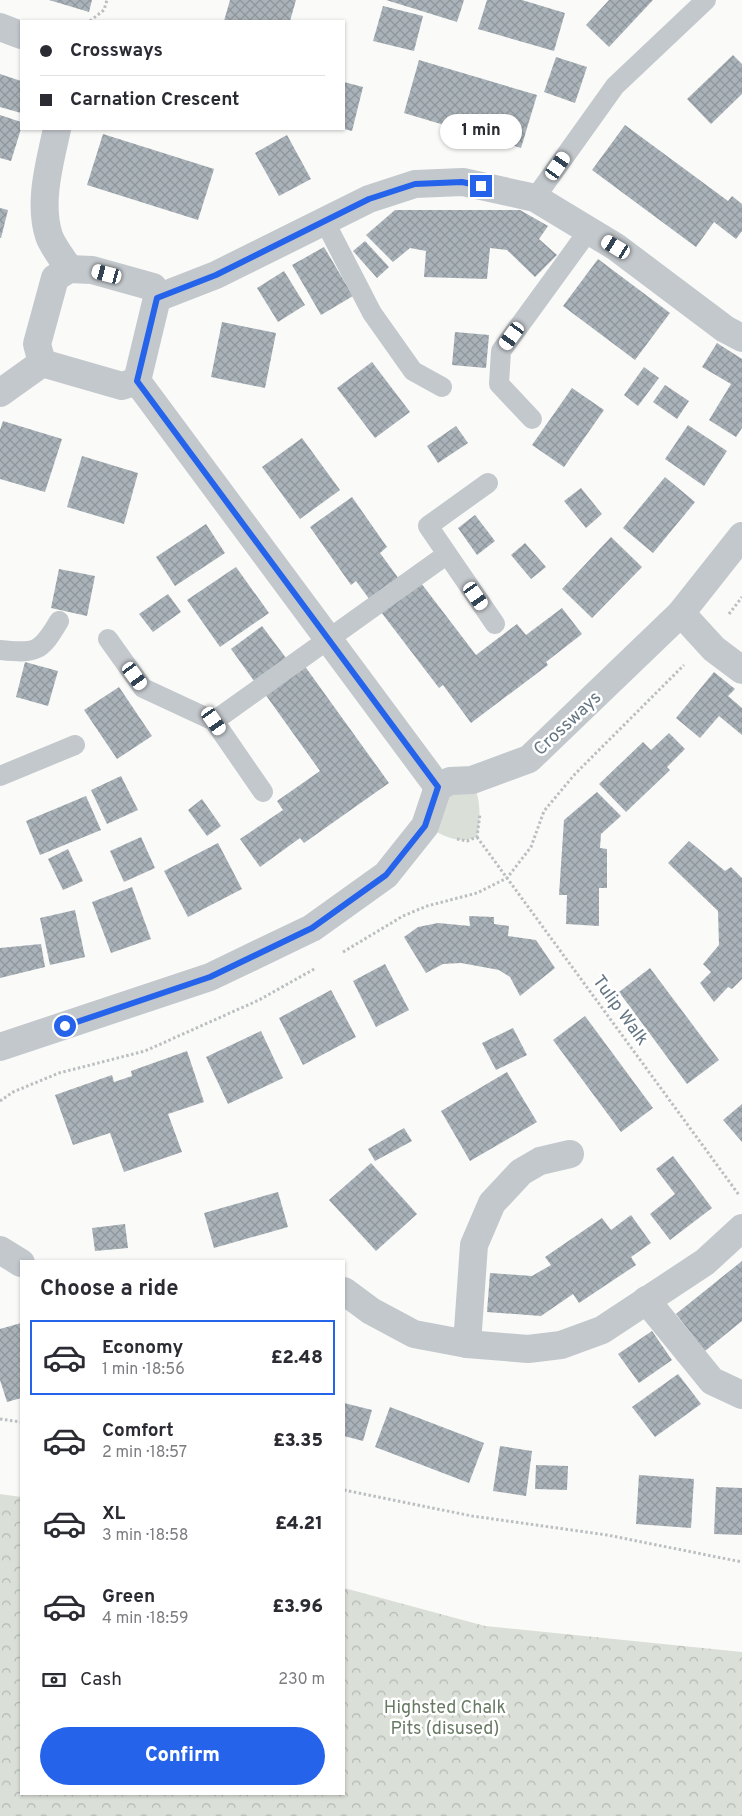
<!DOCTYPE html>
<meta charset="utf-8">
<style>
body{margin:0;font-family:Overpass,sans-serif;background:#f7f7f7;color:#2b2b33;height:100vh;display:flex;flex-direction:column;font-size:19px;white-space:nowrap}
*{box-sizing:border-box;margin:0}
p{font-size:16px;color:#7c7c81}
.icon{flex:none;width:28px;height:28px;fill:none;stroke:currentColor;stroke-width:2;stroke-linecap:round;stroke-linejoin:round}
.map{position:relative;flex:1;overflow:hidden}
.side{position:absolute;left:20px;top:1260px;width:325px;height:535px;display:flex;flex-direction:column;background:#fff;border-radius:0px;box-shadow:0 1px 4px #0004}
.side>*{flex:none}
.hud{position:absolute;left:20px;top:20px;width:325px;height:110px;border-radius:0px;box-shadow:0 1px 4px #0004;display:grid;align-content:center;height:110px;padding:0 20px;background:#fff}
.end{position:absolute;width:22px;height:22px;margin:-11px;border:6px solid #2563eb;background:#fff;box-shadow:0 0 0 2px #fff}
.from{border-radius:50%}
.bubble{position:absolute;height:35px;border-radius:18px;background:#fff;box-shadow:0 1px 4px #0004;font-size:16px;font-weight:800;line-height:35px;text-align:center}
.car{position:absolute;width:15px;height:30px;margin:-15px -8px;border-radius:6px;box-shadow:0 0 4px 1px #0007;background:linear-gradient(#fff 24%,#345 0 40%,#fff 0 76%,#345 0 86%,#fff 0)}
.hud b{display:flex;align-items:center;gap:18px;height:48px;font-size:19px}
.hud b+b{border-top:1px solid #e1e1e2}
.hud i{width:12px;height:12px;background:#2b2b33}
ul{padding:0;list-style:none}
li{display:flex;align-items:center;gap:15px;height:75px;margin:0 10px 8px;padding:0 10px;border:2px solid transparent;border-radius:0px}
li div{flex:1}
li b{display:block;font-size:19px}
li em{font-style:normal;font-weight:800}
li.current{border-color:#2563eb}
li>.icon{width:45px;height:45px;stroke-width:1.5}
h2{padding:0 20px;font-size:22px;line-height:60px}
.pay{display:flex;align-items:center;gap:12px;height:55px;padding:0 20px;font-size:19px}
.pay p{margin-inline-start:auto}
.cta{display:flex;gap:10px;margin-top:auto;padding:10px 20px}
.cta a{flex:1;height:58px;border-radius:30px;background:#2563eb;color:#fff;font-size:20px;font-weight:800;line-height:58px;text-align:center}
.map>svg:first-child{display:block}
.grass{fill:#dadfd7}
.park{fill:url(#park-crowns)}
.building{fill:url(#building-cross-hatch)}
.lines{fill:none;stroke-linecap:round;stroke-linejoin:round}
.path{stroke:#bbbfc2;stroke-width:3;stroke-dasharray:2.5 2.5;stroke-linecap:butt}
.service{stroke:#c3c8cc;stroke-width:20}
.minor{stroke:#c3c8cc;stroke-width:28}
.route{stroke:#2563eb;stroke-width:6}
.labels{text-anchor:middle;stroke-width:5;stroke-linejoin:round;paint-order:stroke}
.street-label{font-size:18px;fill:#657683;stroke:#fff}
.park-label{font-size:18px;fill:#687a64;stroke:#fff}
</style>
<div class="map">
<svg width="742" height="1816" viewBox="0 0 742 1816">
<defs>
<pattern id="park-crowns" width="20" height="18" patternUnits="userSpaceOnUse" patternTransform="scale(1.25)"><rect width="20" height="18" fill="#dadfd7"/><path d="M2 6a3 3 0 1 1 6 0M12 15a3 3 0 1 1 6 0" fill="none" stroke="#b4b9b4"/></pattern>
<pattern id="building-cross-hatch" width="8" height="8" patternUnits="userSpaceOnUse" patternTransform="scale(1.25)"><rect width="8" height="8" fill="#aab3b9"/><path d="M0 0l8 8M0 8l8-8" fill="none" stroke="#8e969c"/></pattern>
</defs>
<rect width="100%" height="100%" fill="#fafaf8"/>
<path class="grass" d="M472,780c9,20 9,36 5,57 -19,8 -35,-2 -52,-11l13,-39z"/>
<polygon class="park" points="0,1494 21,1497 21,1794 344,1794 344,1588 485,1626 742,1652 742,1816 0,1816"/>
<g class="building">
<polygon points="49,0 92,0 89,12"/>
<polygon points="230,0 296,0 290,21 224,21"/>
<polygon points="386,0 464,0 457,22"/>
<polygon points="487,0 522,0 565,13 554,51 478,29"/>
<polygon points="609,0 653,0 609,47 586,25"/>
<polygon points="383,6 423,16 414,51 373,41"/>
<polygon points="733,55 742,64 742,94 711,124 687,99"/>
<polygon points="556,57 587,67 575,103 544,92"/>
<polygon points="419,60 537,95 521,148 404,113"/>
<polygon points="0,74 21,81 21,113 0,107"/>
<polygon points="344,82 363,87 352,131 344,129"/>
<polygon points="0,115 21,122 21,129 11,161 0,158"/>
<polygon points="625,125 728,201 732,196 742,204 742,231 736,239 714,222 696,247 592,170"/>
<polygon points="103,134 214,169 198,220 87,185"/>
<polygon points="287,135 311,179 279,196 255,153"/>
<polygon points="0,208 8,210 1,238 0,238"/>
<polygon points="395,210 520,210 548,226 539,239 557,255 535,277 507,250 490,248 487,279 424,277 426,251 410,248 393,262 366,235"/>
<polygon points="365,241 389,267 377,278 353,251"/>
<polygon points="324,247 353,296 321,315 292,265"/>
<polygon points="598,259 670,313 635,360 563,306"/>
<polygon points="284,271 305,305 278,322 257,288"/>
<polygon points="222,322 276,333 265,388 211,377"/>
<polygon points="455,332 489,335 486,368 452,365"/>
<polygon points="717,343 742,359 742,428 736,437 709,420 731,384 702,367"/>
<polygon points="372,362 410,412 375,438 337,388"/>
<polygon points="644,367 659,378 638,406 624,395"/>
<polygon points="665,385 689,401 677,419 653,402"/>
<polygon points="572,388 604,410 564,467 532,445"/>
<polygon points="3,421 62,439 45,492 0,479 0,430"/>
<polygon points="688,425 727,451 704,486 665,459"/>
<polygon points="456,426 468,443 438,463 427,446"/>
<polygon points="302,438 340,490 300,519 262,467"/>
<polygon points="82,456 138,473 124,524 67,507"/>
<polygon points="665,477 695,502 653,553 623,528"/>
<polygon points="581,488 602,514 586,528 564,501"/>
<polygon points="352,497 387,547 380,553 399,579 370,600 356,581 351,585 310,527"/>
<polygon points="475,515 495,541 477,555 458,528"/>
<polygon points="206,524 225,553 175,586 156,557"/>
<polygon points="611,537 642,567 592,618 562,589"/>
<polygon points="525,543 546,567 531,579 511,555"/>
<polygon points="236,567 269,613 220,647 187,600"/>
<polygon points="59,569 95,576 87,616 51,608"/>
<polygon points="421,583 476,655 517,624 526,635 562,608 582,634 546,662 548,665 471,723 443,685 439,688 381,612"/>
<polygon points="168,594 181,612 153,632 139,614"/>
<polygon points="262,626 286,658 254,681 231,649"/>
<polygon points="25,662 58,671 48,706 16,697"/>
<polygon points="304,665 389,783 304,843 300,838 260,867 240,839 283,810 277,801 320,771 265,694"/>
<polygon points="714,672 735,689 728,696 742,708 742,735 719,716 700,738 676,718"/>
<polygon points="119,687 152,736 117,759 84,710"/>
<polygon points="669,733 685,749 667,767 670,770 626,812 599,784 643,742 651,750"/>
<polygon points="121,776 138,810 107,824 91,790"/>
<polygon points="597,792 621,816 601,834 600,848 607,849 607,888 599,888 599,926 566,924 567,895 559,895 564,820"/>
<polygon points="86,796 101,830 40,855 26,821"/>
<polygon points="202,799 221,826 207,836 188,810"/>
<polygon points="141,837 155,868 124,882 110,851"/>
<polygon points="689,841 725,871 731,867 742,878 742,979 732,989 728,987 714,1002 700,983 711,972 703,964 719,945 718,911 668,863"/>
<polygon points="218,843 242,889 188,917 164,871"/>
<polygon points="68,849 83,881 63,890 48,859"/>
<polygon points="132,887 151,939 111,953 92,902"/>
<polygon points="75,910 85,957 50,965 40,918"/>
<polygon points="469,916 494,917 494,924 509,926 508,936 536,940 555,968 520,996 510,977 499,970 461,963 443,964 426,973 404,937 418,927 438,923 470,926"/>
<polygon points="41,944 45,967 0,978 0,948"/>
<polygon points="385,964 409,1010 376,1027 353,981"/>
<polygon points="650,968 719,1060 687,1084 619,992"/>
<polygon points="331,990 356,1037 303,1065 279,1018"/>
<polygon points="585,1016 653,1108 621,1132 553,1040"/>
<polygon points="513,1028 527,1055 496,1070 482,1043"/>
<polygon points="261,1031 283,1078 228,1104 206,1057"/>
<polygon points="187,1051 204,1102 168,1114 182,1152 124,1172 110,1133 73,1145 55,1095 112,1075 114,1082 132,1076 131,1071"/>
<polygon points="507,1072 537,1122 470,1161 441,1111"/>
<polygon points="742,1104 742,1142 723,1120"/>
<polygon points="404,1128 412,1141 375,1161 368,1149"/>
<polygon points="673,1156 712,1208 670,1240 650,1214 675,1194 656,1169"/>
<polygon points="371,1163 417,1214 376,1251 329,1200"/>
<polygon points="278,1192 288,1227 214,1248 204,1213"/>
<polygon points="631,1215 651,1243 631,1257 636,1265 579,1303 573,1294 541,1316 487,1312 490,1273 532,1276 551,1265 545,1257 602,1218 611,1230"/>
<polygon points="125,1224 128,1248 95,1251 92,1228"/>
<polygon points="742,1261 742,1321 705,1351 676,1314"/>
<polygon points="21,1323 21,1398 7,1402 0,1380 0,1329"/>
<polygon points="652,1331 672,1360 639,1383 618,1354"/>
<polygon points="678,1374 701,1404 655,1437 632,1407"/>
<polygon points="344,1403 372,1410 363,1441 344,1436"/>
<polygon points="390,1407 484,1443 469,1483 375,1447"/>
<polygon points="500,1446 532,1451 526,1496 493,1491"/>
<polygon points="536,1465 568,1466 567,1490 535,1489"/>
<polygon points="639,1475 694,1479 691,1528 636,1524"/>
<polygon points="716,1487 742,1488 742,1535 714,1534"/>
</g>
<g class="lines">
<g class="path">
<polyline points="90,21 104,10 107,0"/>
<polyline points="729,614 742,597"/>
<polyline points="477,837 739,1195"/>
<polyline points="457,839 467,841 477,837 480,814"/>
<polyline points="343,952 403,916 427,906 477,893 507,878 531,847 544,811 575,774 684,665"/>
<polyline points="0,1101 13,1092 59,1073 145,1051 259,1000 316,968"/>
<polyline points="0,1419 21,1422"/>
<polyline points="344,1490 472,1516 607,1535 742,1562"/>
</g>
<g class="service">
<polyline points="535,198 615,86 706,0"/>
<polyline points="325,222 372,313 413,371 442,387"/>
<polyline points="532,419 499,384 501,351 589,230"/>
<polyline points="488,483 428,526 495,624"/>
<polyline points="108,639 143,688 214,721 263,792"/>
<path d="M0,650c36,4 41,2 59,-29"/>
<polyline points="214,721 446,555"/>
<polyline points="0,776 75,745"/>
</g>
<g class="minor">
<polyline points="0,27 21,35"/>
<path d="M57,129c-7,33 -19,73 -8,107 4,11 14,23 20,33"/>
<polyline points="42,363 37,344 55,278 69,269 92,270 153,287 157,298"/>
<polyline points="137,381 157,298 216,275 369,199 415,184 463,182 535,198 616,247 725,329 742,338"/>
<polyline points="137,381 438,787"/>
<polyline points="0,393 42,363 122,386 137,381"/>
<polyline points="681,613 714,649 742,670"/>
<polyline points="0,1047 210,977 312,928 386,875 425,826 438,787 450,781 472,780 529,759 681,613 742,536"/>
<polyline points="0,1250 21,1263"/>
<polyline points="344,1291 371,1311 414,1334 467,1344 528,1349 561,1345 602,1330 705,1262 742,1228"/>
<polyline points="646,1300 712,1381 742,1395"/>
<polyline points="467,1344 474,1245 492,1203 521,1172 540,1161 570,1154"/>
</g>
</g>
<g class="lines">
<polyline class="route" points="65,1026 210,977 312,928 386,875 425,826 438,787 137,381 157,298 216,275 369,199 415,184 462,182 481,186"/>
</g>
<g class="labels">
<g class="street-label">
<text transform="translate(567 723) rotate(-43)" y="6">Crossways</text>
<text transform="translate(621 1010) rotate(54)" y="6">Tulip Walk</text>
</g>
<g class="park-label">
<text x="445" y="1713">Highsted Chalk<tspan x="445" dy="21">Pits (disused)</tspan></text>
</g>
</g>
</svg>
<i class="end from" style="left:65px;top:1026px"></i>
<i class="end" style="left:481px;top:186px"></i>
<div class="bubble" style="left:440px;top:114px;width:82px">1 min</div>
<i class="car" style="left:558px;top:166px;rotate:35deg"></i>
<i class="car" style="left:616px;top:247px;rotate:301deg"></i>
<i class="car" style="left:107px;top:274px;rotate:285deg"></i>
<i class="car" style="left:512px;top:336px;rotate:216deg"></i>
<i class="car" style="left:476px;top:596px;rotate:145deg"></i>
<i class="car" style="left:135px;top:676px;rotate:144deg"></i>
<i class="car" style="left:214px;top:721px;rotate:145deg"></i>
<div class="hud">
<b><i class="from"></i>Crossways</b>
<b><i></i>Carnation Crescent</b>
</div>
<section class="side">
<h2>Choose a ride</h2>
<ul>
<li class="current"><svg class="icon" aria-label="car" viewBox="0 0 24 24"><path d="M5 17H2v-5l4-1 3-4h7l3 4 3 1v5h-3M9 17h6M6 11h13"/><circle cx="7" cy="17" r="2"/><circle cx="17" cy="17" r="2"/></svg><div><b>Economy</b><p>1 min · 18:56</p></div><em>£2.48</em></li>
<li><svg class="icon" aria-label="car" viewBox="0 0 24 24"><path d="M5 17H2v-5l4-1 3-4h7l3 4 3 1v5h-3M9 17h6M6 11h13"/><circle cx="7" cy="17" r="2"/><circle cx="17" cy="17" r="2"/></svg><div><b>Comfort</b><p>2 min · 18:57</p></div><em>£3.35</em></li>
<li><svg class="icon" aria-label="car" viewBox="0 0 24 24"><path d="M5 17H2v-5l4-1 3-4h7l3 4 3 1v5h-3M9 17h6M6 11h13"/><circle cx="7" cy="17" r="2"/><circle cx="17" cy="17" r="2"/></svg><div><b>XL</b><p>3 min · 18:58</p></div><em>£4.21</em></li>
<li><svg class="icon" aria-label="car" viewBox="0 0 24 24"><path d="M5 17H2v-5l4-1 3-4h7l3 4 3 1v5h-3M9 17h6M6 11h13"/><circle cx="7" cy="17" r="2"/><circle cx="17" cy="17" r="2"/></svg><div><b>Green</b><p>4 min · 18:59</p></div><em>£3.96</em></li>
</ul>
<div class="pay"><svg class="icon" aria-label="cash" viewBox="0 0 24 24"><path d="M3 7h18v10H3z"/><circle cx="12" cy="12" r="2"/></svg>Cash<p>230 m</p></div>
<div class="cta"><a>Confirm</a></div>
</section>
</div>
